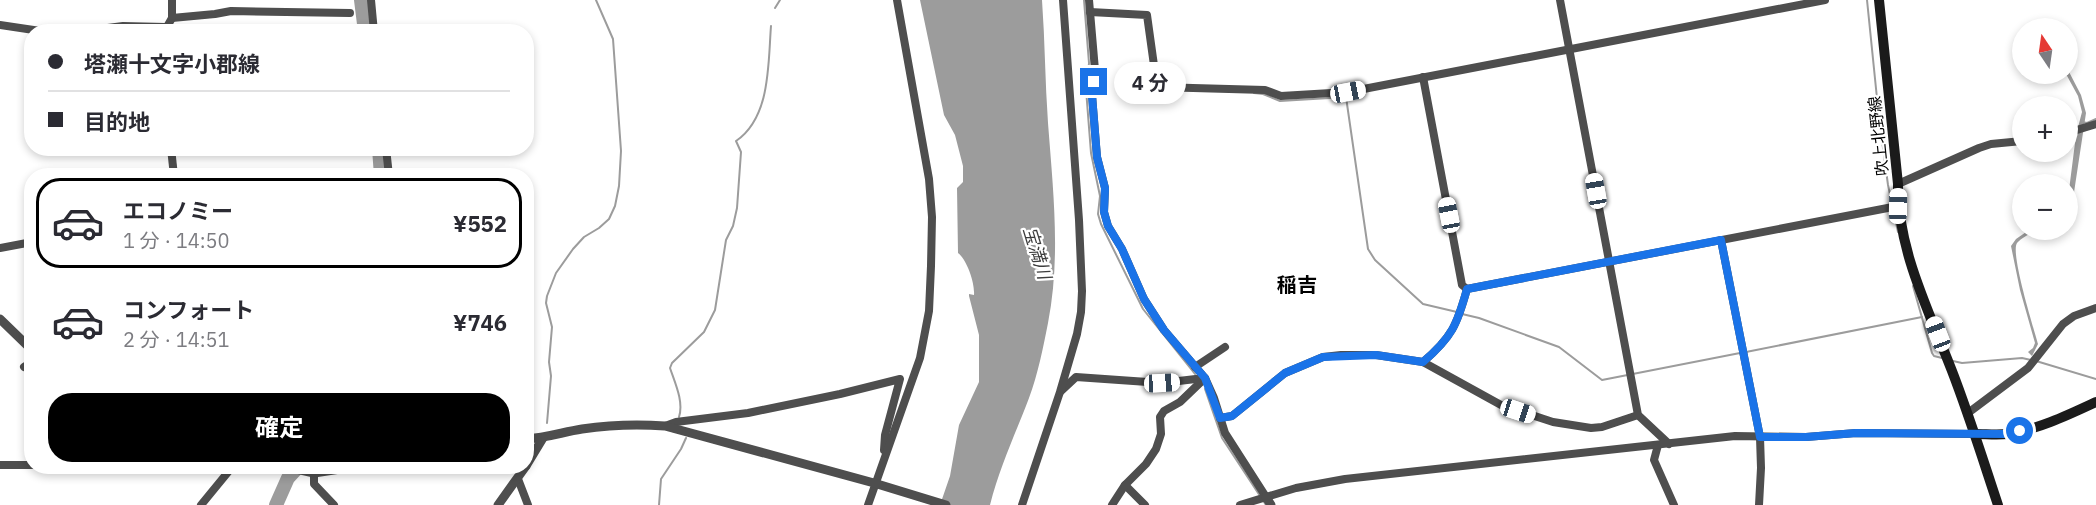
<!DOCTYPE html>
<html lang="ja">
<meta charset="utf-8">
<style>
body{margin:0;font-family:"IBM Plex Sans","Noto Sans JP",sans-serif;background:#f2f2f3;color:#2b2b33;height:100vh;display:flex;flex-direction:column;font-size:22px;white-space:nowrap}
*{box-sizing:border-box;margin:0}
p{font-size:20px;color:#7c7c81}
.icon{flex:none;width:33px;height:33px;fill:none;stroke:currentColor;stroke-width:2;stroke-linecap:round;stroke-linejoin:round}
.map{position:relative;flex:1;overflow:hidden}
.drawer{position:absolute;left:24px;top:168px;width:510px;height:306px;display:flex;flex-direction:column;background:#fff;border-radius:24px;box-shadow:0 3px 9px #0003}
.drawer>*{flex:none}
.guide{position:absolute;left:24px;top:24px;width:510px;height:132px;border-radius:24px;box-shadow:0 3px 9px #0003;display:grid;align-content:center;height:132px;padding:0 24px;background:#fff}
.needle{width:39px;rotate:347deg}
.tools{position:absolute;left:2012px;top:18px;display:grid;gap:12px}
.tools a{display:grid;place-items:center;width:66px;height:66px;border-radius:50%;background:#fff;box-shadow:0 3px 9px #0003;font-size:30px}
.end{position:absolute;width:27px;height:27px;margin:-14px;border:8px solid #1a73e8;background:#fff;box-shadow:0 0 0 3px #fff}
.from{border-radius:50%}
.bubble{position:absolute;height:42px;border-radius:21px;background:#fff;box-shadow:0 3px 9px #0003;font-size:20px;font-weight:700;line-height:42px;text-align:center}
.car{position:absolute;width:18px;height:36px;margin:-18px -9px;border-radius:8px;box-shadow:0 0 4px 2px #0007;background:linear-gradient(#fff 24%,#345 0 40%,#fff 0 76%,#345 0 86%,#fff 0)}
.guide b{display:flex;align-items:center;gap:21px;height:57px;font-size:22px}
.guide b+b{border-top:2px solid #e1e1e2}
.guide i{width:15px;height:15px;background:#2b2b33}
ul{padding:10px 0 0;list-style:none}
li{display:flex;align-items:center;gap:18px;height:90px;margin:0 12px 9px;padding:0 12px;border:3px solid transparent;border-radius:24px}
li div{flex:1}
li b{display:block;font-size:22px}
li em{font-style:normal;font-weight:700}
li.on{border-color:#000}
li>.icon{width:54px;height:54px;stroke-width:1.5}
.cta{display:flex;gap:12px;margin-top:auto;padding:12px 24px}
.cta a{flex:1;height:69px;border-radius:24px;background:#000;color:#fff;font-size:24px;font-weight:700;line-height:69px;text-align:center}
.map>svg:first-child{display:block}
.water{fill:#9c9c9c}
.lines{fill:none;stroke-linecap:round;stroke-linejoin:round}
.stream{stroke:#9c9c9c;stroke-width:2}
.river{stroke:#9c9c9c;stroke-width:14}
.minor{stroke:#4e4e4e;stroke-width:8}
.tertiary{stroke:#4e4e4e;stroke-width:9}
.secondary{stroke:#1b1b1b;stroke-width:10}
.route{stroke:#1a73e8;stroke-width:8}
.labels{text-anchor:middle;stroke-width:4.5;stroke-linejoin:round;paint-order:stroke}
.street-label{font-size:16px;fill:#000;stroke:#fff}
.water-label{font-size:18px;font-style:italic;fill:#3d3d3d;stroke:#fff}
.quarter-label{font-size:20px;font-weight:bold;fill:#000;stroke:#fff}
</style>
<div class="map">
<svg width="2096" height="505" viewBox="0 0 2096 505">
<rect width="100%" height="100%" fill="#fff"/>
<g class="water">
<path d="M920,0h122c3,41 3,82 6,123 5,66 13,134 0,200 -5,25 -10,51 -19,75 -14,37 -29,68 -39,107h-50l10,-29 9,-51 20,-43v-47l-10,-39v-2l5,1c1,-12 -7,-35 -16,-42l-1,-65 6,-6v-16l-8,-31 -11,-20z"/>
<polygon points="2067,68 2081,95 2086,113 2073,199 2067,206 2076,135 2082,112 2078,96 2066,74"/>
<path d="M2029,230h7c-5,3 -15,8 -19,13 -7,10 17,86 21,101l-6,12 -4,-4 5,-4 2,-5 -15,-53 -9,-44 5,-7z"/>
</g>
<g class="lines">
<g class="stream">
<polyline points="1084,0 1089,63 1086,89 1091,153 1100,196 1098,214 1101,224 1143,309 1195,374"/>
<polyline points="1867,0 1879,118 1888,185 1898,232"/>
<polyline points="775,8 780,0"/>
<polyline points="1254,93 1263,94 1280,101 1346,97 1368,249 1375,260 1423,304 1457,312"/>
<polyline points="2082,122 2087,123 2096,119"/>
<polyline points="1913,286 1932,353 1934,356 1942,358"/>
<polyline points="1462,314 1479,318 1559,347 1602,380 1740,353"/>
<polyline points="1746,352 1922,317"/>
<polyline points="1953,361 1962,363 2022,358 2031,360"/>
<polyline points="2036,361 2096,379"/>
<polyline points="1205,389 1222,438 1266,505"/>
<path d="M679,417c5,-15 -4,-34 -9,-49l2,-5 32,-31 11,-22 11,-70 7,-14 4,-18 4,-56 -5,-11c35,-24 32,-78 35,-115"/>
<polyline points="547,423 551,376 549,362 552,327 546,303 547,296 556,273 573,249 584,237 599,228 609,219 615,206 619,186 621,151 613,39 596,0"/>
<polyline points="659,505 661,479 681,449 686,438"/>
</g>
<g class="river">
<polyline points="361,0 365,32"/>
<polyline points="379,148 381,176"/>
<polyline points="276,505 288,478 299,466"/>
</g>
<g class="minor">
<polyline points="371,0 374,32"/>
<polyline points="1089,0 1095,70 1092,95 1097,157 1105,188 1104,212 1108,226 1122,249 1144,299 1164,330 1205,378 1214,398 1225,433 1266,497"/>
<polyline points="1560,0 1638,415 1669,444"/>
<polyline points="1090,12 1147,15 1157,87 1265,90 1281,96 1348,92 1825,0"/>
<polyline points="172,18 215,14 231,11 350,13"/>
<polyline points="0,25 47,32"/>
<polyline points="77,32 123,26 165,27"/>
<polyline points="164,32 172,18 172,0"/>
<polyline points="1423,77 1462,285 1467,289"/>
<polyline points="2067,133 2096,124"/>
<polyline points="171,148 174,176"/>
<polyline points="386,148 389,176"/>
<polyline points="1898,184 1979,148 1991,144 2022,141"/>
<polyline points="1721,240 1760,437 1761,468 1759,505"/>
<polyline points="0,248 32,242"/>
<path d="M1423,362c29,-25 34,-37 44,-73l431,-83"/>
<polyline points="24,367 32,362"/>
<polyline points="1195,367 1225,347"/>
<polyline points="1061,391 1076,377 1162,383 1204,378"/>
<polyline points="1968,413 2028,368 2063,324 2074,316 2096,308"/>
<polyline points="1220,418 1232,416 1285,373 1323,357 1341,355 1376,355 1423,362 1501,405 1553,422 1591,428 1602,427 1638,415"/>
<polyline points="665,426 676,422 748,413 840,394 900,379 885,435 884,450"/>
<polyline points="1658,445 1654,460 1674,505"/>
<polyline points="0,465 32,465"/>
<polyline points="314,473 314,484 334,505"/>
<polyline points="518,479 528,505"/>
<polyline points="1125,485 1145,505"/>
<polyline points="201,505 233,466"/>
<polyline points="868,505 920,358 929,311 931,266 932,217 929,179 897,0"/>
<polyline points="1022,505 1060,392 1077,334 1081,312 1082,291 1079,220 1063,0"/>
<polyline points="1112,505 1125,485 1146,464 1156,449 1161,434 1160,417 1164,411 1180,402 1205,378"/>
<polyline points="1240,505 1296,488 1345,479 1735,436 1806,437 1856,433 1975,434"/>
</g>
<g class="tertiary">
<polyline points="0,319 32,350"/>
<path d="M526,439c20,-1 37,-7 56,-10 27,-4 56,-5 83,-3l209,57 72,22"/>
<polyline points="283,466 314,473 360,466"/>
<polyline points="526,466 543,438"/>
<polyline points="1266,497 1271,505"/>
<polyline points="498,505 526,466"/>
</g>
<g class="secondary">
<path d="M1879,0l19,184c-1,65 31,127 54,187 17,44 31,89 46,134"/>
<path d="M1975,434c11,0 22,1 33,0 31,-5 60,-19 88,-32"/>
</g>
</g>
<g class="lines">
<path class="route" d="M1094,82l-2,13 5,62 8,31 -1,24 4,14 14,23 22,50 20,31 41,48 15,40 12,-2 53,-43 38,-16 53,-2 47,7c29,-25 34,-37 44,-73l254,-49 39,197h46l50,-4 151,1 13,-3"/>
</g>
<g class="labels">
<g class="street-label">
<text transform="translate(1878 136) rotate(-96)" y="6">吹上北野線</text>
</g>
<g class="water-label">
<text transform="translate(1037 253) rotate(73)" y="6">宝満川</text>
</g>
<g class="quarter-label">
<text x="1297" y="292">稲吉</text>
</g>
</g>
</svg>
<div class="tools">
<a><svg class="needle" viewBox="-14 -14 28 28"><path d="M0-13l5 13h-10z" fill="#e53935"/><path d="M0 13l5-13h-10z" fill="#7c7c81"/></svg></a>
<a>+</a>
<a>−</a>
</div>
<i class="end from" style="left:2020px;top:431px"></i>
<i class="end" style="left:1094px;top:82px"></i>
<div class="bubble" style="left:1114px;top:62px;width:72px">4 分</div>
<i class="car" style="left:1348px;top:92px;rotate:79deg"></i>
<i class="car" style="left:1596px;top:191px;rotate:350deg"></i>
<i class="car" style="left:1898px;top:206px;rotate:1deg"></i>
<i class="car" style="left:1449px;top:215px;rotate:349deg"></i>
<i class="car" style="left:1938px;top:334px;rotate:339deg"></i>
<i class="car" style="left:1162px;top:383px;rotate:87deg"></i>
<i class="car" style="left:1518px;top:411px;rotate:108deg"></i>
<div class="guide">
<b><i class="from"></i>塔瀬十文字小郡線</b>
<b><i></i>目的地</b>
</div>
<section class="drawer">
<ul>
<li class="on"><svg class="icon" aria-label="car" viewBox="0 0 24 24"><path d="M5 17H2v-5l4-1 3-4h7l3 4 3 1v5h-3M9 17h6M6 11h13"/><circle cx="7" cy="17" r="2"/><circle cx="17" cy="17" r="2"/></svg><div><b>エコノミー</b><p>1 分 · 14:50</p></div><em>¥552</em></li>
<li><svg class="icon" aria-label="car" viewBox="0 0 24 24"><path d="M5 17H2v-5l4-1 3-4h7l3 4 3 1v5h-3M9 17h6M6 11h13"/><circle cx="7" cy="17" r="2"/><circle cx="17" cy="17" r="2"/></svg><div><b>コンフォート</b><p>2 分 · 14:51</p></div><em>¥746</em></li>
</ul>
<div class="cta"><a>確定</a></div>
</section>
</div>
